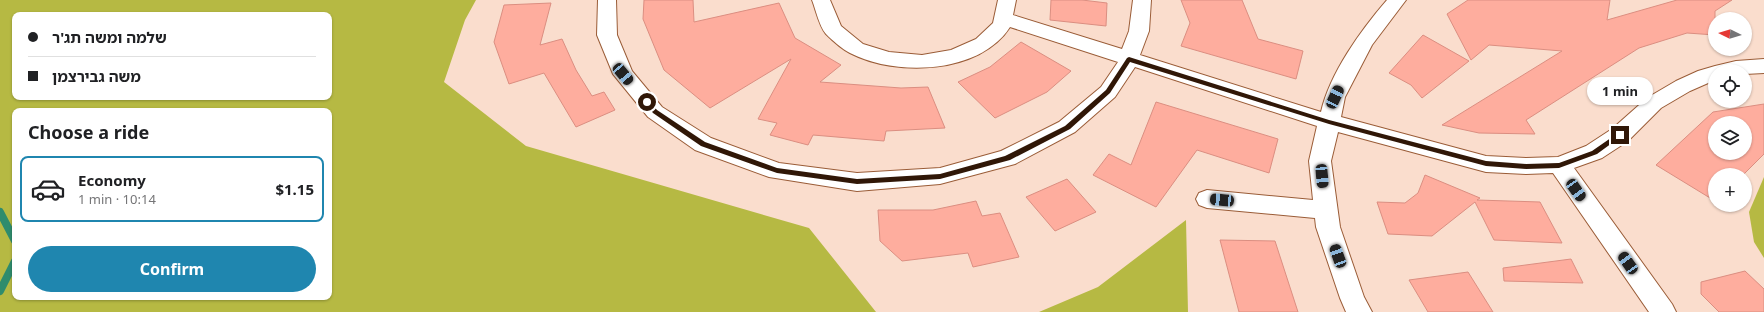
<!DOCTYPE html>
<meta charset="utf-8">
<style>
body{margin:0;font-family:"Noto Sans","Noto Sans Hebrew",sans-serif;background:#f6f6f6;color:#202124;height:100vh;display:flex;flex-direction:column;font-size:15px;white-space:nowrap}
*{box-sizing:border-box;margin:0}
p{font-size:13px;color:#757577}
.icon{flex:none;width:22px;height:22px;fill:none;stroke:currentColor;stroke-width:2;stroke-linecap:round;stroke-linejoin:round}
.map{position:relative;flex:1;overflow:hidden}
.sheet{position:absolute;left:12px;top:108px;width:320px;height:192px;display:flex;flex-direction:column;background:#fff;border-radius:8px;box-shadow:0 1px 3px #0004}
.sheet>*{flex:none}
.top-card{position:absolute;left:12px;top:12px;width:320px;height:88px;border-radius:8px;box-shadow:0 1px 3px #0004;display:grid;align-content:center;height:88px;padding:0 16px;background:#fff}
.needle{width:26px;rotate:275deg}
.tools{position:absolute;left:1708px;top:12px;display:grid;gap:8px}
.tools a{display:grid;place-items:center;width:44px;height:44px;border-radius:50%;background:#fff;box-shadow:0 1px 3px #0004;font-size:20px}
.end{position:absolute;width:18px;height:18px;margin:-9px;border:5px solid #301707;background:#fff;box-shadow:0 0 0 2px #fff}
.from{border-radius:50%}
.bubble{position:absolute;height:28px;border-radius:14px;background:#fff;box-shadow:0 1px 3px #0004;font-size:13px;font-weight:700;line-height:28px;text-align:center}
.car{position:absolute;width:12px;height:24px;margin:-12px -6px;border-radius:5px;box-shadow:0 0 3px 1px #0007;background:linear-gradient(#222 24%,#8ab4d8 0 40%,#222 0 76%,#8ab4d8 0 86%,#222 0)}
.top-card b{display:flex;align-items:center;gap:14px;height:38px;font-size:15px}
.top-card b+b{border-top:1px solid #e0e0e0}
.top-card i{width:10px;height:10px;background:#202124}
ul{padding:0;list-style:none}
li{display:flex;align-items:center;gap:12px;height:66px;margin:0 8px 6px;padding:0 8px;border:2px solid transparent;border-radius:8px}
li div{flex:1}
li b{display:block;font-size:15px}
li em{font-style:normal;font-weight:700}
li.current{border-color:#1f86af}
li>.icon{width:36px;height:36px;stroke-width:1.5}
h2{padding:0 16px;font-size:18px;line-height:48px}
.primary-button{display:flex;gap:8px;margin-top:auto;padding:8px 16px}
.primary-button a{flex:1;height:46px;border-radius:24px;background:#1f86af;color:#fff;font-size:16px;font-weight:700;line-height:46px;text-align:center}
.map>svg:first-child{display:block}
.green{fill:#b6b943;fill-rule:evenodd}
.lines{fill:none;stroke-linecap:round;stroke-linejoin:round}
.stream{stroke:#2f8c6d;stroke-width:8}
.building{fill:#fead9e;stroke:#db8e81;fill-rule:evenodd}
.minor-casing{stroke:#9a5c37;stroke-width:2}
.minor{fill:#fff;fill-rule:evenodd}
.route{fill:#301707}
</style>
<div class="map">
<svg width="1764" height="312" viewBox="0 0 1764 312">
<rect width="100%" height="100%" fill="#faddcd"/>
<g class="green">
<path d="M0,0h476l-11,20 -21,62 82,64 283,82 67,84h-876zM15,15h314v82h-314zM15,111h314v186h-314z"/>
<polygon points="1764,177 1764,258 1754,242 1749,212"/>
<polygon points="1186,220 1188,312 1039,312 1098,287"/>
</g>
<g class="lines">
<g class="stream">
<polyline points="0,212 15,241"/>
<polyline points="0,291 15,261"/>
</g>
</g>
<g class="building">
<polygon points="644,0 693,0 694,22 779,3 795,38 841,65 820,82 901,88 928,87 945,128 886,131 884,141 813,135 808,145 770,135 777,123 758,119 791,59 710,108 664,70 643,19"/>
<polygon points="1051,0 1082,0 1107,3 1106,26 1050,20"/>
<polygon points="1181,0 1242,0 1258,39 1303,51 1296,79 1181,46 1190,23"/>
<polygon points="1468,0 1610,0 1607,20 1677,0 1732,0 1715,11 1715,35 1687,33 1639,48 1526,120 1535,134 1479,133 1442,125 1562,51 1489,45 1471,60 1447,14"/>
<polygon points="551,3 540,45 562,39 576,70 592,96 604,92 615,110 576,127 544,73 509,84 494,42 504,5"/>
<polygon points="1423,35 1469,61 1422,98 1411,85 1389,73"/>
<polygon points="1021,42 1071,71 1047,92 995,118 958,82 990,67"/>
<polygon points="1156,102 1278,139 1269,173 1197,150 1156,207 1093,175 1109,154 1131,165"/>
<path d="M1764,104v50l-21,21h-28v26l-59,-36 57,-53zM1715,123h30v30h-30z"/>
<polygon points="1425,175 1480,198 1477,200 1540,202 1562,243 1494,240 1475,202 1432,236 1388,234 1377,202 1405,203 1418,193"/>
<polygon points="1067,179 1096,212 1055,231 1026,197"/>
<polygon points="976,201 982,216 1000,213 1019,257 973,267 968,253 902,261 880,241 878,210 933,210"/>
<polygon points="1220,240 1275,241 1298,312 1239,312"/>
<polygon points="1571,259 1583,283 1504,281 1503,268"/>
<polygon points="1745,271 1764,289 1764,312 1719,312 1701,294 1701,282"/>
<polygon points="1468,272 1493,312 1428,312 1409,280"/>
</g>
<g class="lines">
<defs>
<path id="minor" d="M598,0h18l1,35 15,36 30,36 49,31 68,25 78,10 83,-5 61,-17 58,-29 42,-35 17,-25 -108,-35c-30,47 -114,50 -160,26 -8,-4 -18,-13 -24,-19 -7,-8 -10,-24 -14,-34h18l11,26 22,18 26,8 33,3 29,-5 25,-11 17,-16 5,-23h18l-3,15 109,34 7,-18 4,-31h18l-2,31 -9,24 181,57c9,-39 40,-82 66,-112h19l-34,45 -27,52 -4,20 145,39 40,2 32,-1 28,-11 26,-17 35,-31 29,-17 22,-10 17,-5 21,-5 28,-2v14l-19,1v-3h-30v9l-25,11 -29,17 -33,33 -26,17 -28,10 98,136 4,8h-27l-96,-139 -27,1 -40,-2 -148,-40 -7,29 9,66 24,70 8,15h-26l-6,-14 -24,-71 -1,-9 -108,-10 -8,-3 -3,-6 3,-6 8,-3 106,10 -4,-39 8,-35 -182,-59 -20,30 -40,35 -60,32 -75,20 -83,7 -88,-14 -74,-27 -47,-33 -35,-43 -16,-39z"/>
</defs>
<use href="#minor" class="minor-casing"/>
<use href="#minor" class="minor"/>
</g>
<polygon class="route" points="1129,57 1329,120 1486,161 1526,164 1559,163 1592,151 1618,133 1622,133 1623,135 1597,154 1559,168 1526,169 1486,166 1329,124 1130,62 1110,93 1070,129 1010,160 940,179 857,184 777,173 701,146 653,113 644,102 649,101 657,110 705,142 777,168 857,179 940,174 1005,156 1065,126 1106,90 1127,58"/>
</svg>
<div class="tools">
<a><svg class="needle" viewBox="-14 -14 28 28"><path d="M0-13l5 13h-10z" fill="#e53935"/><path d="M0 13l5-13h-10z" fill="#757577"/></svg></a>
<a><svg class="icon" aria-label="locate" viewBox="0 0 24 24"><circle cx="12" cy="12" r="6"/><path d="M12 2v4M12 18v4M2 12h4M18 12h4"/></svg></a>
<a><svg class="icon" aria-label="layers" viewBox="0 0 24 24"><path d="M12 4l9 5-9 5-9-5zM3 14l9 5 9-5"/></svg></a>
<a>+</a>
</div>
<i class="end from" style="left:647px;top:102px"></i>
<i class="end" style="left:1620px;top:135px"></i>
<div class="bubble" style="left:1587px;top:77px;width:66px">1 min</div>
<i class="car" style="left:623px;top:74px;rotate:140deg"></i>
<i class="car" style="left:1335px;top:97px;rotate:25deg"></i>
<i class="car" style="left:1322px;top:176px;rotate:175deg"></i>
<i class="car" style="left:1576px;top:190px;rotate:145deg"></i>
<i class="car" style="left:1222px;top:200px;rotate:275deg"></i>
<i class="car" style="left:1338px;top:256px;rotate:340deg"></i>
<i class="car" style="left:1628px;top:263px;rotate:325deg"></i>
<div class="top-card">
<b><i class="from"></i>שלמה ומשה תג'ר</b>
<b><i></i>משה גבירצמן</b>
</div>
<section class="sheet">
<h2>Choose a ride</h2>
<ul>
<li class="current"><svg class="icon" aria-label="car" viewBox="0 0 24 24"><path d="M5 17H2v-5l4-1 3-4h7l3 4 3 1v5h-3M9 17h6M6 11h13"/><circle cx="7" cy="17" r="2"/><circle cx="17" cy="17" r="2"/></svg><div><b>Economy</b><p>1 min · 10:14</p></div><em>$1.15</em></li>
</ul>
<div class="primary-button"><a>Confirm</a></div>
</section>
</div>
